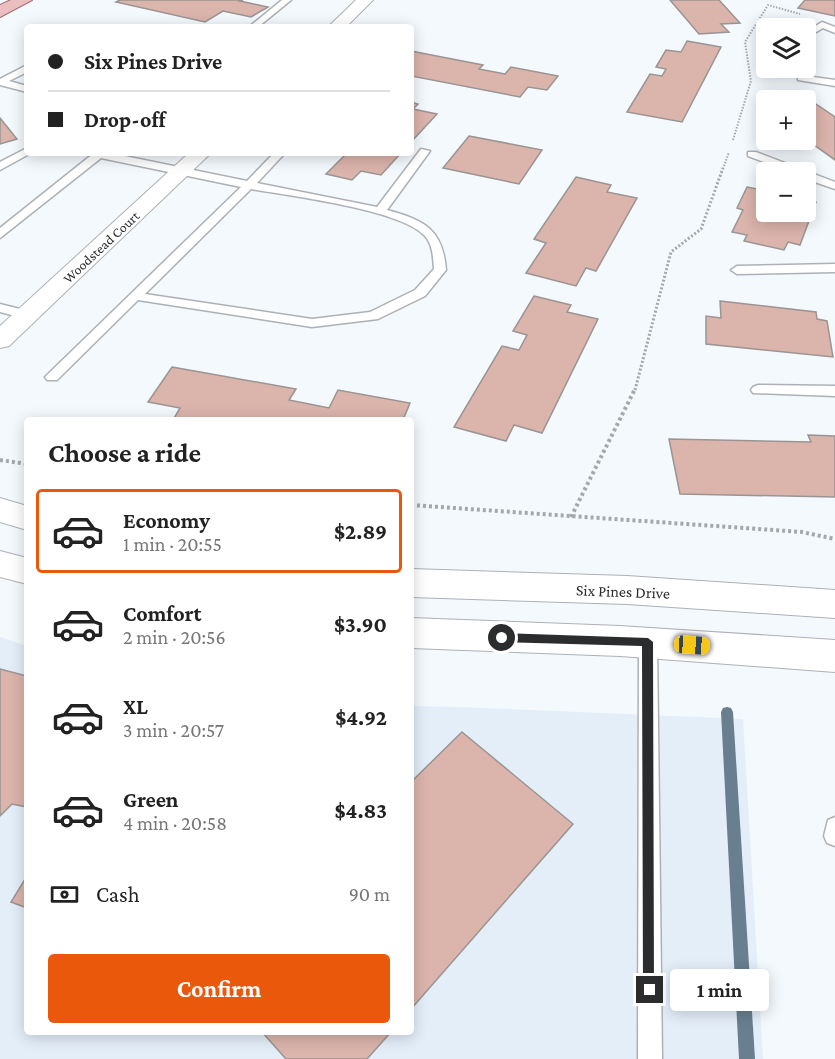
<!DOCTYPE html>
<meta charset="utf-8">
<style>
body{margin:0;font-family:"Crimson Pro",serif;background:#f6f6f6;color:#222;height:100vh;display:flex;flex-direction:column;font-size:22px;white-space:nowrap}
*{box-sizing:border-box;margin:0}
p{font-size:20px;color:#767676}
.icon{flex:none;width:33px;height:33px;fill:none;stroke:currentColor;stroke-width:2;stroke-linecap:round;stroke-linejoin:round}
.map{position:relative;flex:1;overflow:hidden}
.sheet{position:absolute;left:24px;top:417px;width:390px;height:618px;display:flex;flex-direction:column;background:#fff;border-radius:6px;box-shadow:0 3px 15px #0003}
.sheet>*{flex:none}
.banner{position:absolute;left:24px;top:24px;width:390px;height:132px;border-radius:6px;box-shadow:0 3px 15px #0003;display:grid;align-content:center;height:132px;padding:0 24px;background:#fff}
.fabs{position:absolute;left:756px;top:18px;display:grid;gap:12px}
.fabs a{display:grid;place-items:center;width:60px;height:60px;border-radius:6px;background:#fff;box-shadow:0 3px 15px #0003;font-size:30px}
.end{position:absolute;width:27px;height:27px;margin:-14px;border:8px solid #2a2c2e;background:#fff;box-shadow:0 0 0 3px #fff}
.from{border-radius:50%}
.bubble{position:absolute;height:42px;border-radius:6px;background:#fff;box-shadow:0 3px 15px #0003;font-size:20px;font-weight:700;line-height:42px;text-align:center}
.car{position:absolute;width:18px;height:36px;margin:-18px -9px;border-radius:8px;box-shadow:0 0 4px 2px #0007;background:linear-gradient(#f5c518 24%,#345 0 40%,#f5c518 0 76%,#345 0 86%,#f5c518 0)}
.banner b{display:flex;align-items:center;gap:21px;height:57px;font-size:22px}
.banner b+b{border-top:2px solid #e0e0e0}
.banner i{width:15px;height:15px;background:#222}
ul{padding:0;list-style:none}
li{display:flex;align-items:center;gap:18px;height:84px;margin:0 12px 9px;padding:0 12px;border:3px solid transparent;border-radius:6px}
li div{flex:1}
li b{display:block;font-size:22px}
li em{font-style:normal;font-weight:700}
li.selected{border-color:#ea580c}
li>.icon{width:54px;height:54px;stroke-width:1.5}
h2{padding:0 24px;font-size:27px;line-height:72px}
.pay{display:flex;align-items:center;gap:15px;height:66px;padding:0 24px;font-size:22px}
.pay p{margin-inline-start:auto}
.button{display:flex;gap:12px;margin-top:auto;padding:12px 24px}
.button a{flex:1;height:69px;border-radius:6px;background:#ea580c;color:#fff;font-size:24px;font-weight:700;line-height:69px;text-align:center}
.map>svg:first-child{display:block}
.built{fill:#e4eef9}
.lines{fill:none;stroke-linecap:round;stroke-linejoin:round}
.stream{fill:#697f8f;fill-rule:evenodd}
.building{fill:#dbb4ac;stroke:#9a9492;stroke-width:1.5}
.lane-casing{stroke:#adb1b6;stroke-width:3}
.street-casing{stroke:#adb1b6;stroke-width:2}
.secondary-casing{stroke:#adb1b6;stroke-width:2}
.primary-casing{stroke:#9f6e71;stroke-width:2}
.path-far2{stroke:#a4a8ab;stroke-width:2;stroke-dasharray:1.5 1.5;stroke-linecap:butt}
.path-far1{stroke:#a4a8ab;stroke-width:3;stroke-dasharray:2 2;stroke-linecap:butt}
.path{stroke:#a4a8ab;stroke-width:4;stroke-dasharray:3 3;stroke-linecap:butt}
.lane{fill:#fff;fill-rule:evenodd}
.street{fill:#fff;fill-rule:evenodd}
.secondary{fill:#fff;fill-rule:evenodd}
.primary{fill:#ebbebf;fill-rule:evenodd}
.route{fill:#2a2c2e}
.labels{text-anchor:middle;stroke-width:4.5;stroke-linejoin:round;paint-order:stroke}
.far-street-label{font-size:14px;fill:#2a2c2e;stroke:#fff}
.street-label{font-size:16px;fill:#2a2c2e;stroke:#fff}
</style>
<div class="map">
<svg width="835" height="1059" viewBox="0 0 835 1059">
<rect width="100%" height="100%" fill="#f4f9fe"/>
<polygon class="built" points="0,637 27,646 27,1032 411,1032 411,706 459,707 743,719 763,1059 0,1059"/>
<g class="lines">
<polygon class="stream" points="727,707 731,708 733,712 755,1059 739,1059 721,712 723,708"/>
</g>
<g class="building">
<polygon points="120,0 243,0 240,1 268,7 251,17 223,11 205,22 116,2"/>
<polygon points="670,0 719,0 740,23 721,24 729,32 699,34"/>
<polygon points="805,0 835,0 835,16 798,8"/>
<polygon points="687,41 721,47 682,122 627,112 650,74 662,76 666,69 656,67 666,50 681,52"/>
<polygon points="411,51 483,65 479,69 505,74 511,67 558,76 547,90 528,87 520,97 411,76"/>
<polygon points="807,98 835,117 835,160 806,139 806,100 796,100"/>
<polygon points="411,102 418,104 413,109 437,114 411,142"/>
<polygon points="0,118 17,139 0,144"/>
<polygon points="469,136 542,150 519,184 443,168"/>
<polygon points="347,153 401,153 381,175 361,171 352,180 326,174"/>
<polygon points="576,177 611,185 607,192 637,198 596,271 586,268 576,286 526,273 546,243 534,239"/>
<polygon points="747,187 766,191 766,212 806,212 806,199 816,202 800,245 788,242 784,250 744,241 747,235 732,232 743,210 737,208"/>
<polygon points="534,296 571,305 567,312 598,319 542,433 514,425 506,441 454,427 502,346 519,350 527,335 513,331"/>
<polygon points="720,301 816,312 817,319 827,321 833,357 706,344 706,316 721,318"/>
<polygon points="172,367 296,389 289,400 329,408 338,390 410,403 403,420 173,420 180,408 148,402"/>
<polygon points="808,435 835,436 835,497 680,494 669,439 811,442"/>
<polygon points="0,669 27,676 27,807 12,804 0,816"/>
<polygon points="462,732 573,824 411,1009 411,782"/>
<polygon points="27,876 27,908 11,902"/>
<polygon points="262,1032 391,1032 367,1059 286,1059"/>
</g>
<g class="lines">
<defs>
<g id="lane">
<polygon points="282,0 291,0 258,27 249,27"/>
<polygon points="822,22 835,27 835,33 823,28 813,34 811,53 806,56 806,32"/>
<polygon points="27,65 27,72 9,81 27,86 27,92 0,85 0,79"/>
<polygon points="806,66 806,76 835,80 835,86 798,80 798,68"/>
<polygon points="27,148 27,153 31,153 0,170 0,162"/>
<path d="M421,149l9,2 -43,59c37,10 56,19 59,60l-21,26 -47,23 -66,8 -174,-27 -81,80h-10l-2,-3 196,-190 -140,-29 -101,80v-10l94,-75h16l137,28 27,-28h11l-28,30 120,24zM251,189c39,7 147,20 173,46 9,9 9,22 10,34l-19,21 -45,22 -58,7 -167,-25z"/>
<polygon points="748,152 756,152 835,182 835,189 806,179 806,172 791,172 748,156"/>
<polygon points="835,264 835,272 737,274 731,270 737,266"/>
<polygon points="0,304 32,312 34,315 27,319 0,312"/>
<polygon points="758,385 835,386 835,396 753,393 751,390 753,387"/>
<polygon points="648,634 654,637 657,642 662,1059 638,1059 639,642 642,637"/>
<polygon points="835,817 835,846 827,843 824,836 828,820"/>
</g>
<g id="street">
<polygon points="356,0 373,0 346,27 328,27"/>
<polygon points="189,153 211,153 9,346 0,348 0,326"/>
</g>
<g id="secondary">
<polygon points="0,498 27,506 27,530 0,522"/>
<polygon points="0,551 27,558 27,584 0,577"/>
<polygon points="411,569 627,576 835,590 835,618 627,604 411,597"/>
<polygon points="411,618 620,626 835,640 835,672 620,656 411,648"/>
</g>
<polygon id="primary" points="11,0 32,0 0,17 0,5"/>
</defs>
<use href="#lane" class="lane-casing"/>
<use href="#street" class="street-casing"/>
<use href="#secondary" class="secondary-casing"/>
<use href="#primary" class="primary-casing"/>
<g class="path-far2">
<polyline points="733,140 751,81 745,42 768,5 800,14"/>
<polyline points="723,169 729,152"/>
</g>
<polyline class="path-far1" points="635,390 671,252 701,229 723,168"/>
<g class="path">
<polyline points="0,460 27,464"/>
<polyline points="411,505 802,532 835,539"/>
<polyline points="571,517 635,389"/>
</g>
<use href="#lane" class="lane"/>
<use href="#street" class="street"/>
<use href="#secondary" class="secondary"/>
<use href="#primary" class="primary"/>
</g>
<polygon class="route" points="502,633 648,638 653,642 654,994 645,994 643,990 642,646 502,642 496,638"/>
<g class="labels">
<g class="far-street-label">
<text transform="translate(101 247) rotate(-43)" y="5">Woodstead Court</text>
</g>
<g class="street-label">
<text transform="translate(623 591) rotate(2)" y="6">Six Pines Drive</text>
</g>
</g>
</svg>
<div class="fabs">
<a><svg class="icon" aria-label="layers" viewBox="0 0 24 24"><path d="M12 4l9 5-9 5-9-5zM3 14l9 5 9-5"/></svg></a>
<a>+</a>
<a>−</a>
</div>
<i class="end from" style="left:502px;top:638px"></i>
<i class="end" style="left:650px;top:990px"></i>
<div class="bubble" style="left:670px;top:969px;width:99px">1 min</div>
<i class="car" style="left:692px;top:645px;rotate:94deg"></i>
<div class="banner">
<b><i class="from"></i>Six Pines Drive</b>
<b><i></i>Drop-off</b>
</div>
<section class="sheet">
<h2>Choose a ride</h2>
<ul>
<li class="selected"><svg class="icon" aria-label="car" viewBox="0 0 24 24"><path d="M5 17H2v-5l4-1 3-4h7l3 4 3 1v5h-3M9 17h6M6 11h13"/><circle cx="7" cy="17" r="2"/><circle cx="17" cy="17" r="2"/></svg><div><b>Economy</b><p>1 min · 20:55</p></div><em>$2.89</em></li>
<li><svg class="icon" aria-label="car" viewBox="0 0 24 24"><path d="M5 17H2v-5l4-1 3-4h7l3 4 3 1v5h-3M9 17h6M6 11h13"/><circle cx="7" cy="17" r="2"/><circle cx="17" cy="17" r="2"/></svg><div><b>Comfort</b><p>2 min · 20:56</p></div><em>$3.90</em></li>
<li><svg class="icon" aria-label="car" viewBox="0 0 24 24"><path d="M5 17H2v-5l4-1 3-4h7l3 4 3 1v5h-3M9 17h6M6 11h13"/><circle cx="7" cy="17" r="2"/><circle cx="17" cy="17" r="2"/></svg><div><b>XL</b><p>3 min · 20:57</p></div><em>$4.92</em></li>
<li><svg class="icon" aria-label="car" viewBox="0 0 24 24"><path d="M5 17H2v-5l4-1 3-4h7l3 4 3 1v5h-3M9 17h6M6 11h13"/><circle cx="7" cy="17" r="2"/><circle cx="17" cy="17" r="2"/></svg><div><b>Green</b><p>4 min · 20:58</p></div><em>$4.83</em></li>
</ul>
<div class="pay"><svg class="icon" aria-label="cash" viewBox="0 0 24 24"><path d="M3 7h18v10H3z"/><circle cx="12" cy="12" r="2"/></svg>Cash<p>90 m</p></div>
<div class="button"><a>Confirm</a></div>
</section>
</div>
